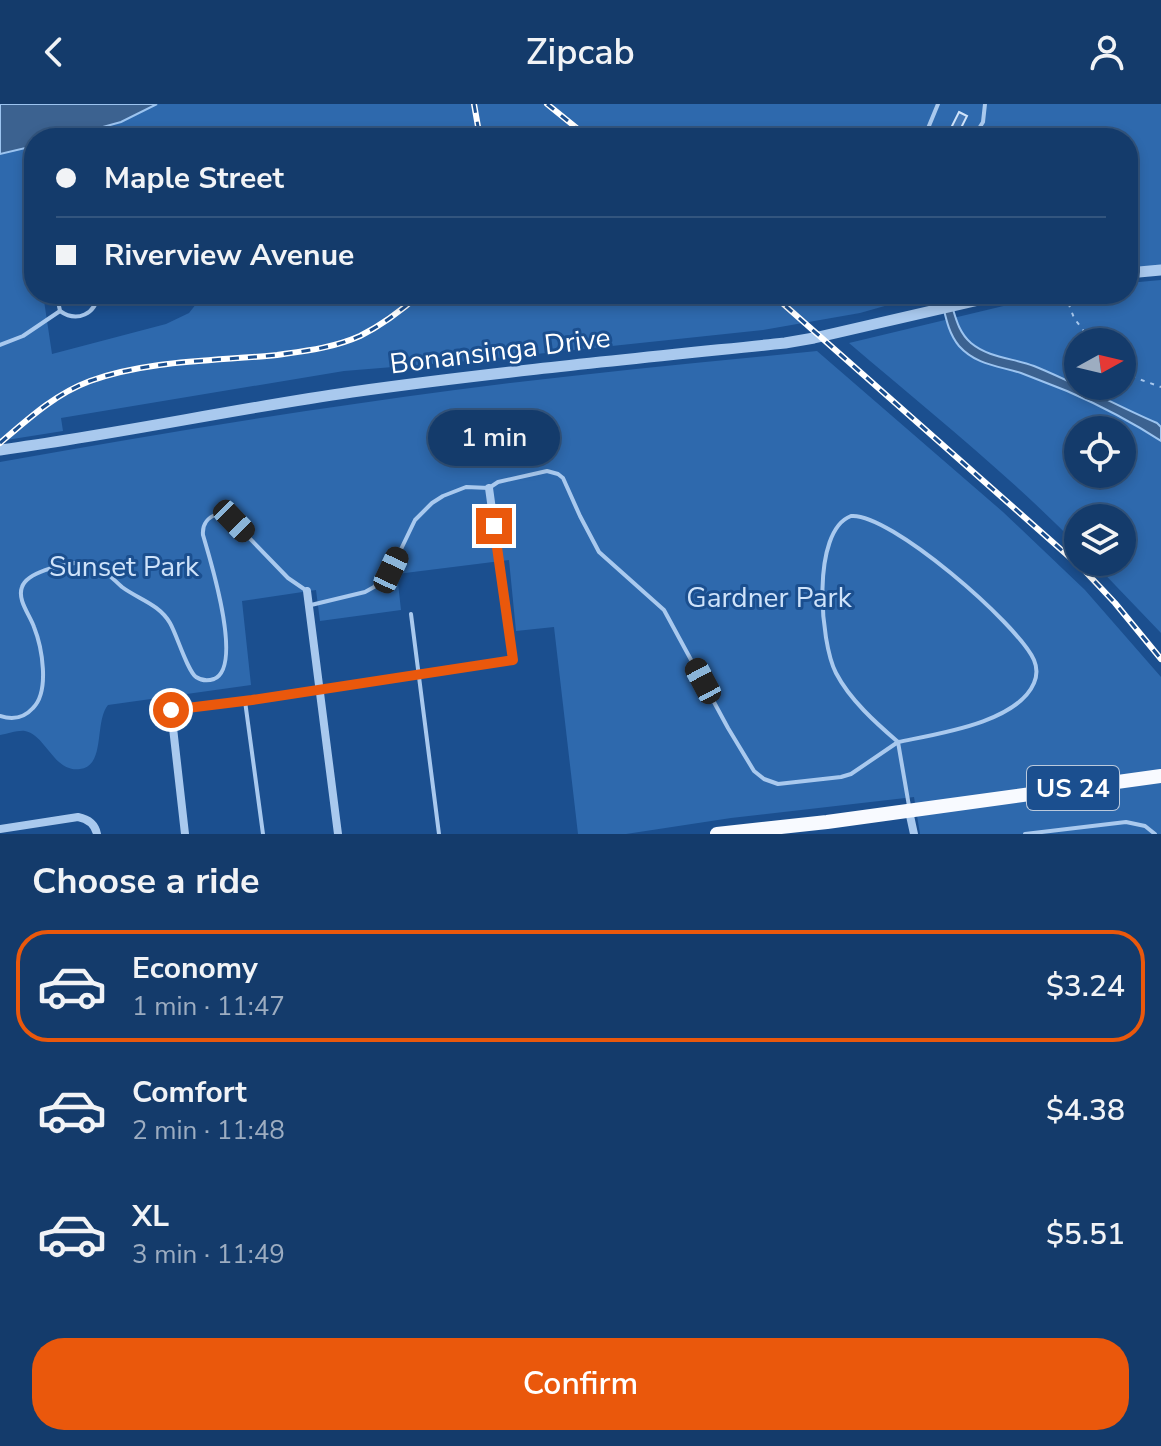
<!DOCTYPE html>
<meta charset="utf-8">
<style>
body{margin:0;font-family:"Nunito Sans",sans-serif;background:#214673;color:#f1f3f6;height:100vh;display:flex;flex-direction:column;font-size:30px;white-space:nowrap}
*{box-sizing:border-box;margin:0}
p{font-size:26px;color:#9dadc1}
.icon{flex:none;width:44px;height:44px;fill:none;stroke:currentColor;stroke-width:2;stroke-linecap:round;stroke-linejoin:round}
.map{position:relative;height:730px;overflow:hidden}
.details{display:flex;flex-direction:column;background:#143b6b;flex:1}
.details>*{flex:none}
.banner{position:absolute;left:24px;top:24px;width:1114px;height:176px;border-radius:32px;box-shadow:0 4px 12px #0003,0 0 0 2px #33557e;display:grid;align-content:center;height:176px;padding:0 32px;background:#143b6b}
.needle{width:52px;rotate:82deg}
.tools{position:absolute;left:1064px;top:224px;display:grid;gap:16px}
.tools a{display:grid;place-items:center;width:72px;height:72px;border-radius:50%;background:#143b6b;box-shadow:0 4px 12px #0003,0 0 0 2px #33557e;font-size:40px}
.end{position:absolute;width:36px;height:36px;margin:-18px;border:10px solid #ea580c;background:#fff;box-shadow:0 0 0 4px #fff}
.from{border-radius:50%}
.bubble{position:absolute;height:56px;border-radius:28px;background:#143b6b;box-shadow:0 4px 12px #0003,0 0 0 2px #33557e;font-size:26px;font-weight:600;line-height:56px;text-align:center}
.car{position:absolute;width:24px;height:48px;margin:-24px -12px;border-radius:10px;box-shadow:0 0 6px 2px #0007;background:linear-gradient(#222 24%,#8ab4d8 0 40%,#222 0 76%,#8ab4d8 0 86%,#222 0)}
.banner b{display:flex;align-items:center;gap:28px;height:76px;font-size:30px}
.banner b+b{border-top:2px solid #33557e}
.banner i{width:20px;height:20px;background:#f1f3f6}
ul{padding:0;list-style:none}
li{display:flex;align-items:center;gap:24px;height:112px;margin:0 16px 12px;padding:0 16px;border:4px solid transparent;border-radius:32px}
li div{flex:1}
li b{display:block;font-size:30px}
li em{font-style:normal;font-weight:600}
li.current{border-color:#ea580c}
li>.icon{width:72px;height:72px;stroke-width:1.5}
h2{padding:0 32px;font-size:36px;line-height:96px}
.primary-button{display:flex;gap:16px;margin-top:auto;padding:16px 32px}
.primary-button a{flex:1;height:92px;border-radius:32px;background:#ea580c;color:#fff;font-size:32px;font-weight:600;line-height:92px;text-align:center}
header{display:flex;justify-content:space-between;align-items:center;height:104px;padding:0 32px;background:#143b6b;font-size:36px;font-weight:600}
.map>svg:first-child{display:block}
.green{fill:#2e69ad;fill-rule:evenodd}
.water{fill:#3c6290;stroke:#9cc4f0;stroke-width:2}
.building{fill:#4478b7;stroke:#cfe3fa;stroke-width:2}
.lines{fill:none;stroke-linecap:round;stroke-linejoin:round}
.path{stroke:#a9c9ee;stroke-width:2;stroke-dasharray:4 6;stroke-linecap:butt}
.service{stroke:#a9c9ee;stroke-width:4}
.minor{stroke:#a9c9ee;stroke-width:8}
.tertiary{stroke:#a9c9ee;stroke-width:11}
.trunk{stroke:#f8faff;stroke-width:14}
.rail-casing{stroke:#fff;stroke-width:6}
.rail{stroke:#1b4f8f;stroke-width:3;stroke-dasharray:9;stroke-linecap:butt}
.route{stroke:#ea580c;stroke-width:10}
.labels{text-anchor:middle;stroke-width:6;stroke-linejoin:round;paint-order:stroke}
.shield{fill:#1b4f8f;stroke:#bbcadd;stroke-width:2}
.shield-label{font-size:26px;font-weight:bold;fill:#fff}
.street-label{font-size:28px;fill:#fff;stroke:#1b4f8f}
.park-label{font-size:28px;fill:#cfe3fa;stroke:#1b4f8f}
</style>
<header><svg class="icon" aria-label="back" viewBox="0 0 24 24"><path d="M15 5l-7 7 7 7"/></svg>Zipcab<svg class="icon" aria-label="person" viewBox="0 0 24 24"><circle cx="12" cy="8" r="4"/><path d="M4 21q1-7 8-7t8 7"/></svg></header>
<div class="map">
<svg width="1161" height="730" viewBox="0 0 1161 730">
<rect width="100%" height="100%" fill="#1b4f8f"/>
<g class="green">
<polygon points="158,0 1161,0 1161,163 1128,165 1128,34 63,34 121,18"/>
<polygon points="34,42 34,190 43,190 52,250 166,220 189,209 204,190 927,190 860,209 763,226 479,256 344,267 61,314 63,327 0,337 0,50"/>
<path d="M1161,176v353l-68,-71h29v-44h-44v28c-71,-73 -152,-137 -229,-203l204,-49h75v-11zM1078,238h44v44h-44zM1078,326h44v44h-44z"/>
<path d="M817,247l186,161 82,78 76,87v157h-241l-6,-37 -183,21 -105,16h-48l-24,-207 -38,4 -7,-71 -112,14 4,36 -81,11 -4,-31 -74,11 9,84 -143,20c-14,17 -2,61 -28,64 -26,4 -34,-34 -55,-38 -7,-1 -18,3 -25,4v-273c151,-27 303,-52 455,-72 121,-16 241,-27 362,-39z"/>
</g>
<g class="water">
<polygon points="0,0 157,0 121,18 63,34 34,34 34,42 0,50"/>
<path d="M940,190h8c7,18 8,36 23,49 18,15 42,15 63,23 42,17 81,39 123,57l4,4v14c-29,-19 -62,-36 -94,-50 -15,-6 -31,-12 -46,-18 -22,-7 -45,-8 -62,-27 -12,-14 -14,-34 -19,-52z"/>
</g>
<polygon class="building" points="959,8 967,12 959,28 951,24"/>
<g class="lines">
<g class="path">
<polyline points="1065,190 1074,214 1092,238"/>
<polyline points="1122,269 1161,283"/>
</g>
<g class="service">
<polyline points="924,34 938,0"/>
<polyline points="973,34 983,18 985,0"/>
<path d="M60,190l-2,7 2,10c17,12 36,3 38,-17"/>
<polyline points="0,241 23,232 60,207"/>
<path d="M851,412c38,-4 167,108 183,144 3,7 3,16 0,23 -17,40 -98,51 -136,59 -22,-19 -48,-42 -62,-69 -16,-31 -25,-142 15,-157z"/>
<polyline points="311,501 365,488 374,483 391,466 415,416 432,399 443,392 466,383 489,384 498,378 547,367 558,370 563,374 580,412 599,448 664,506 728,624 754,667 764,675 778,680 841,673 851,670 898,638 909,702"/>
<polyline points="411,510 439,730"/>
<polyline points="245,597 263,730"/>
<path d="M0,612c12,4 24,2 33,-8 17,-17 9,-61 1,-81 -4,-12 -17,-27 -12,-40 5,-15 39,-22 53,-24 8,-1 16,1 24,5 9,5 15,12 23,19 16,12 37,17 48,36 7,12 17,47 26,54 6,4 12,4 18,2 30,-12 -4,-120 -11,-144 -1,-11 4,-17 14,-21l12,3 59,61 19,13"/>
<polyline points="1025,730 1126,718 1145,722 1155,730"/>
</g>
<g class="minor">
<polyline points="307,487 338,730"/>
<polyline points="909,707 914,730"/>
<path d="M0,725l78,-12c10,2 17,7 19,17"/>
<polyline points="185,730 171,606 252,596 513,556 489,384"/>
</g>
<g class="tertiary">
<polyline points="1128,169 1161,166"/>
<path d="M0,346c118,-16 234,-41 352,-58 144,-20 289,-34 433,-49l29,-5 191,-44"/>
</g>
<polyline class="trunk" points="717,730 827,718 1161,672"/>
<defs>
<g id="rail">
<polyline points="474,0 480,34"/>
<polyline points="547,0 589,34"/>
<polyline points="772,190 1083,465 1115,499 1161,555"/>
<path d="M0,339c28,-24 55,-49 90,-62 59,-21 125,-20 187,-26 28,-4 56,-7 83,-19 22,-11 42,-26 60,-42"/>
</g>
</defs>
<use href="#rail" class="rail-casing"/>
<use href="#rail" class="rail"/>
</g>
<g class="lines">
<polyline class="route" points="171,606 252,596 513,556 494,422"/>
</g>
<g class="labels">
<rect class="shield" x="1027" y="662" width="92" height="44" rx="6"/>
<g class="shield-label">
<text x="1073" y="693">US 24</text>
</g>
<g class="street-label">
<text transform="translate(500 246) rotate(-7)" y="10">Bonansinga Drive</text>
</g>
<g class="park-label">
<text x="124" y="472">Sunset Park</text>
<text x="769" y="503">Gardner Park</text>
</g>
</g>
</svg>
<div class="tools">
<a><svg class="needle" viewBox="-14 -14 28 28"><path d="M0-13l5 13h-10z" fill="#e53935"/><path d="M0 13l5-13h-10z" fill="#9dadc1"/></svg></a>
<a><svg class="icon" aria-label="locate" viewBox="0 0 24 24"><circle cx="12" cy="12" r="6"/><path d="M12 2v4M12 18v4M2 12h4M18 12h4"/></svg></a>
<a><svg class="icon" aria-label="layers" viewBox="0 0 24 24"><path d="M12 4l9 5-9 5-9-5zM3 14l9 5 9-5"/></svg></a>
</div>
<i class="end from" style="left:171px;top:606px"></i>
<i class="end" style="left:494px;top:422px"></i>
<div class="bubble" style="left:428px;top:306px;width:132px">1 min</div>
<i class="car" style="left:234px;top:417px;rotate:136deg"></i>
<i class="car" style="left:391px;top:466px;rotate:25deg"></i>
<i class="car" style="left:703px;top:577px;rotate:332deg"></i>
<div class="banner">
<b><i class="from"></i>Maple Street</b>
<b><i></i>Riverview Avenue</b>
</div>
</div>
<section class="details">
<h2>Choose a ride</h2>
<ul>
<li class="current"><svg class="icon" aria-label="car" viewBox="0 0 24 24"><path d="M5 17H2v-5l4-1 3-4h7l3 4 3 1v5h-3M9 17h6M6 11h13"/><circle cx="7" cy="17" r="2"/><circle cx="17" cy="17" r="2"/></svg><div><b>Economy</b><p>1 min · 11:47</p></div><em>$3.24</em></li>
<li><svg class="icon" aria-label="car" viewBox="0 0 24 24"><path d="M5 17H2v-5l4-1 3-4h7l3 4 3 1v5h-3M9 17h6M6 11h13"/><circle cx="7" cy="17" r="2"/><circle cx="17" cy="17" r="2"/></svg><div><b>Comfort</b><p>2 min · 11:48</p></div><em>$4.38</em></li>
<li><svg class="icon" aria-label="car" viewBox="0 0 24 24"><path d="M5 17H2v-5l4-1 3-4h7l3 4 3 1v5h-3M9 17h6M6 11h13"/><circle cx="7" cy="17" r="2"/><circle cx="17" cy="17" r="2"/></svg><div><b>XL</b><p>3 min · 11:49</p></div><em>$5.51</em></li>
</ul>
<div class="primary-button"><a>Confirm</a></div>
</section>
